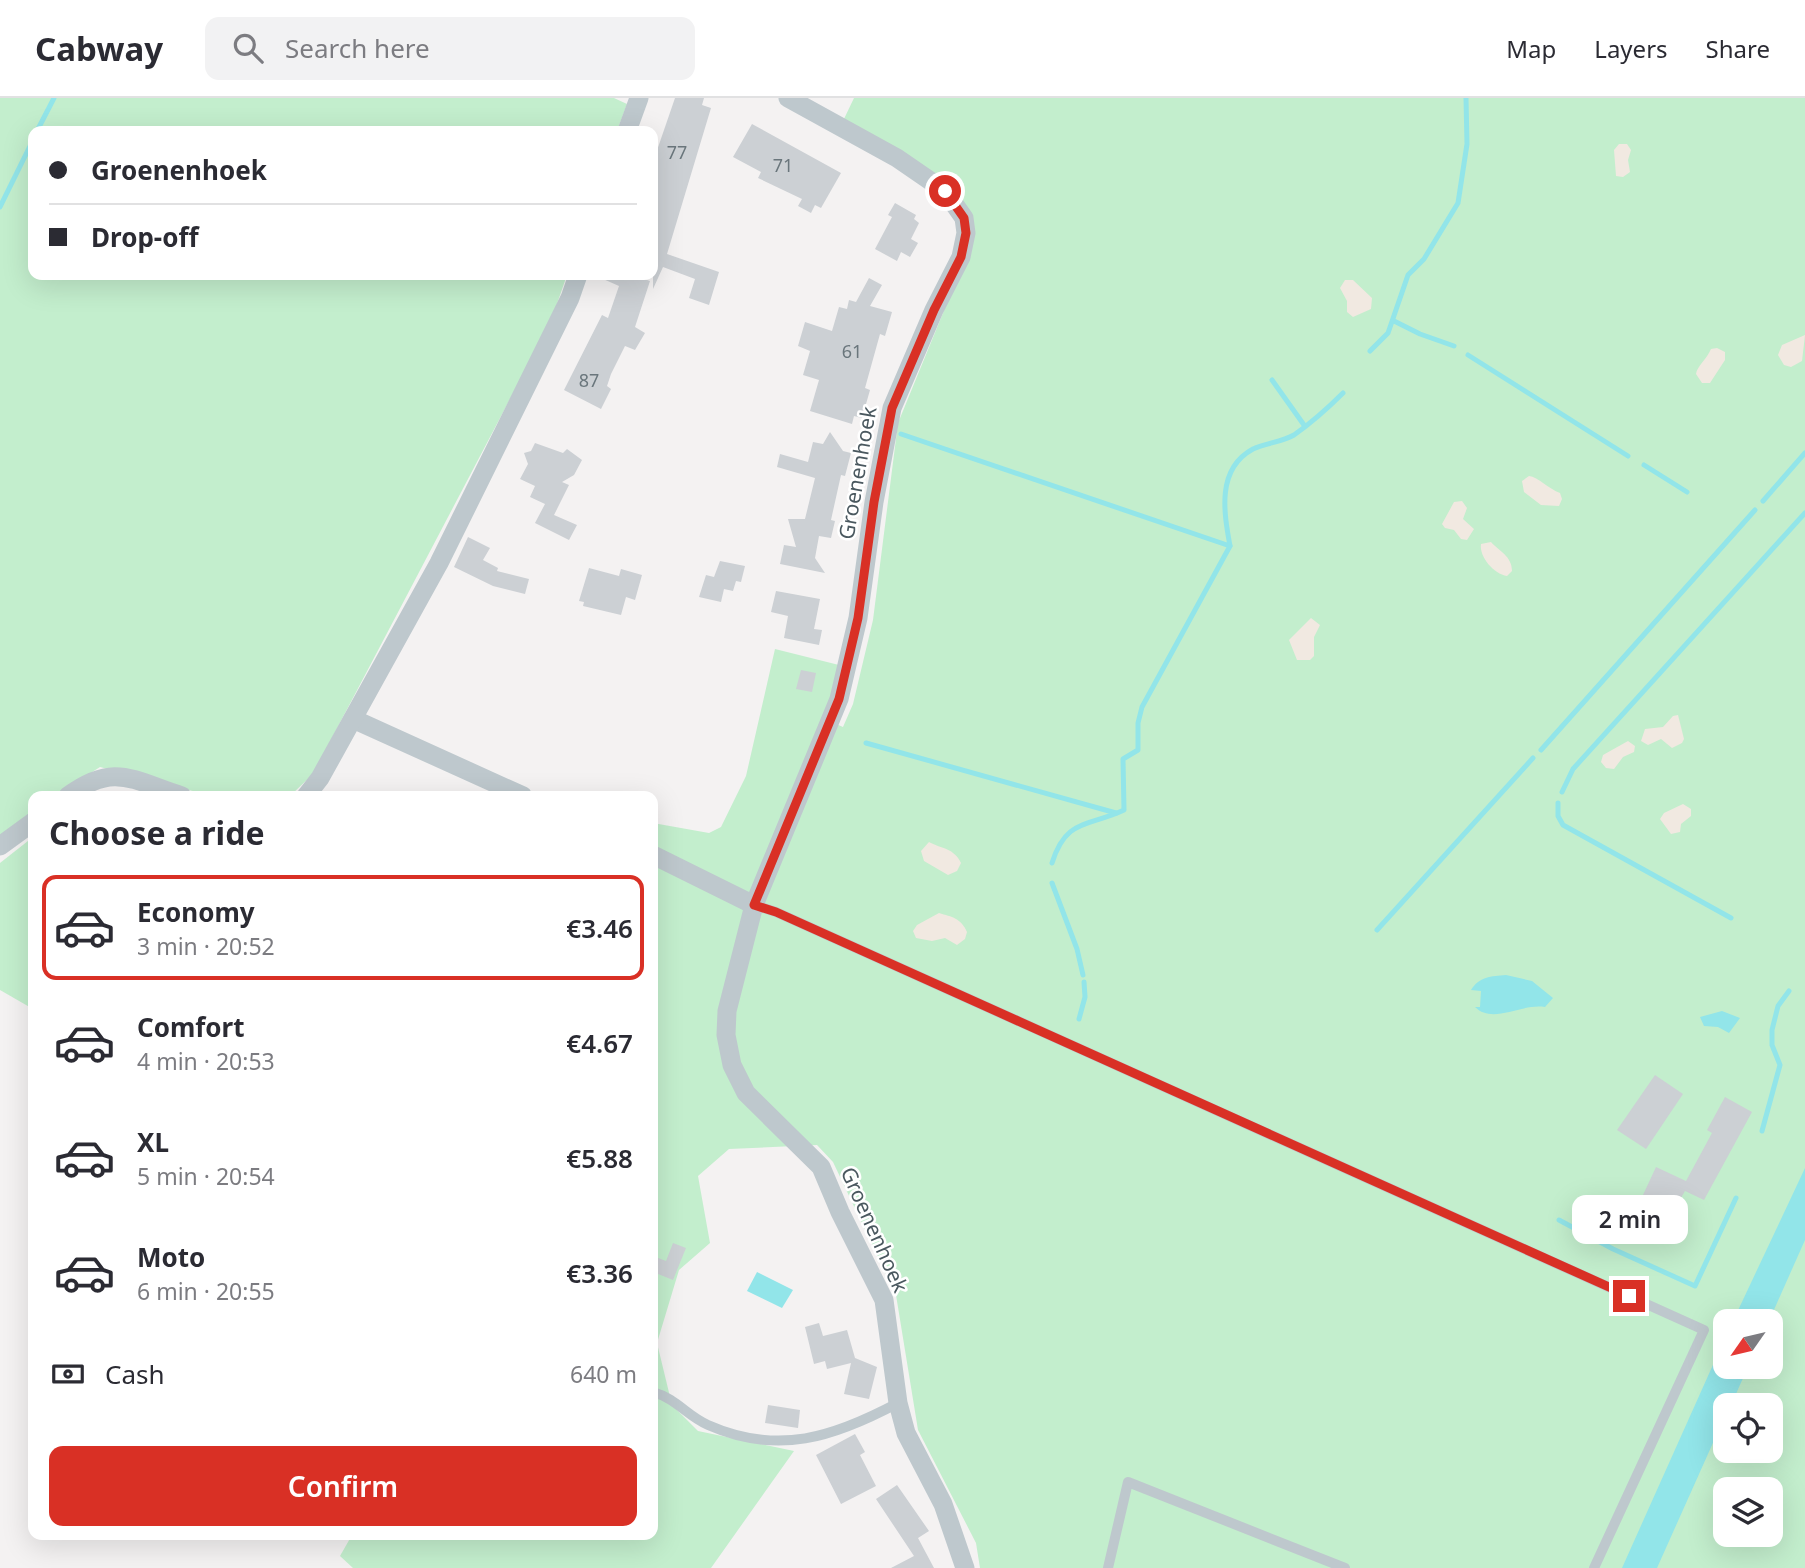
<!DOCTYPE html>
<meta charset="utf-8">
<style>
body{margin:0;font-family:"Noto Sans",sans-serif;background:#f2f2f3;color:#2b2b33;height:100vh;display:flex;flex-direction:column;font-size:26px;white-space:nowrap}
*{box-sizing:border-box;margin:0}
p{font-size:23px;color:#7c7c81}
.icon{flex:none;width:38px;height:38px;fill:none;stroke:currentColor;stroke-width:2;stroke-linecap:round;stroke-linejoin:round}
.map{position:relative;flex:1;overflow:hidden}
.sheet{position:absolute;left:28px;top:693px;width:630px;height:749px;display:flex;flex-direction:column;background:#fff;border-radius:14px;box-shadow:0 7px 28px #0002}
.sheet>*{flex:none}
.hud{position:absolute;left:28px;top:28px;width:630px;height:154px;border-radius:14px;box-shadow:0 7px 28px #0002;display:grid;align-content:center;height:154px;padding:0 21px;background:#fff}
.needle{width:46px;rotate:236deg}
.controls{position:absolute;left:1713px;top:1211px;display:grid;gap:14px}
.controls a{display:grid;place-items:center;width:70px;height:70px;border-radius:14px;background:#fff;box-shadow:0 7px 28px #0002;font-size:35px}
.end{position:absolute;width:32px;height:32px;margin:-16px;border:9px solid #d93025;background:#fff;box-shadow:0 0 0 4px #fff}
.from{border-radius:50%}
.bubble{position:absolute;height:49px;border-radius:14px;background:#fff;box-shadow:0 7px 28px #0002;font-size:23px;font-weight:600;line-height:49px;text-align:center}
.hud b{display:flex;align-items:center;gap:24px;height:66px;font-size:26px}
.hud b+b{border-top:2px solid #e1e1e2}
.hud i{width:18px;height:18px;background:#2b2b33}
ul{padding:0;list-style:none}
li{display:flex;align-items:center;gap:21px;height:105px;margin:0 14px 10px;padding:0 7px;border:4px solid transparent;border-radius:14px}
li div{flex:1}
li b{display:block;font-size:26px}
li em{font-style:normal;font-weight:600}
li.current{border-color:#d93025}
li>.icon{width:63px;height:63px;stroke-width:1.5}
h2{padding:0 21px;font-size:32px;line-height:84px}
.pay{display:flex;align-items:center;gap:18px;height:77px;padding:0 21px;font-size:26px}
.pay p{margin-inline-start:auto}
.action{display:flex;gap:14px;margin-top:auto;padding:14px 21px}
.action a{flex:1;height:80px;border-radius:14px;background:#d93025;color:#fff;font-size:28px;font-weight:600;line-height:80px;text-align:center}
header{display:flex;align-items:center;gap:42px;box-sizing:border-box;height:98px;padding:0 35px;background:#fff;border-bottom:2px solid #e1e1e2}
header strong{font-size:33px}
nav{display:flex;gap:38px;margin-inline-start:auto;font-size:24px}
.search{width:490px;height:63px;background:#f2f2f3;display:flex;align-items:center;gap:18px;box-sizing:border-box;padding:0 24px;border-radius:14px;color:#7c7c81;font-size:26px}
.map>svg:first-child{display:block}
.green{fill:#c3eecd;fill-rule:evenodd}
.sand{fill:#f1e9e1}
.water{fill:#92e5e9}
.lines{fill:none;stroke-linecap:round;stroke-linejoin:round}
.stream{stroke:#92e5e9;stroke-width:5}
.building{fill:#ccd0d4}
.service{stroke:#bec8cd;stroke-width:10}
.minor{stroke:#bec8cd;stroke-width:19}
.route{stroke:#d93025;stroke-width:9}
.labels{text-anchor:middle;stroke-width:5;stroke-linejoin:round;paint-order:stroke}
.number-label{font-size:18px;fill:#6a767c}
.street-label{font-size:21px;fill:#4a585f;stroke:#fff}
</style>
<header>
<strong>Cabway</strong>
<div class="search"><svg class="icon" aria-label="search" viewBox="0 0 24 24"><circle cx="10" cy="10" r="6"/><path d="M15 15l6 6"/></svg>Search here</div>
<nav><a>Map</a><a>Layers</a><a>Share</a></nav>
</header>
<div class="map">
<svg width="1805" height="1470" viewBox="0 0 1805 1470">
<rect width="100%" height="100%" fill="#f4f2f2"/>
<g class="green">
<polygon points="0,0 614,0 627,6 617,33 33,33 33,177 567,177 551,223 313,676 290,698 212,698 100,669 55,698 33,698 33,714 0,738"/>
<path d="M854,0h951v1470h-825l-4,-25 -58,-113 -22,-135 -63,-133 -16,-17 -88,4 -31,27 12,67 -31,27 -22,73 15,62 26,26 96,20 -83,117h-358l-13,-12 12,-21h301v-712l56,10 12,-6 25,-51 29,-127 72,18 -18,54 14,6 10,-23 20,-84 25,-197 70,-171 4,-34 -129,-97zM1726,1223h45v46h-45zM1726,1307h45v46h-45zM1726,1391h45v46h-45z"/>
<polygon points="33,739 33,911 0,892 0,765"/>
</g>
<g class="sand">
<polygon points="1619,46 1627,46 1631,52 1628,62 1630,74 1623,79 1616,78 1614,52"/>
<polygon points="1345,182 1353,182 1372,200 1371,211 1353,219 1347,214 1347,203 1340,190"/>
<polygon points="1805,237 1802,263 1791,269 1784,267 1778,257 1782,247"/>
<path d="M1717,250l8,4v8l-15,23h-8l-6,-9c1,-8 11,-15 15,-25z"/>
<path d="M1529,378c9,1 20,13 31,17l2,6 -3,7 -18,-1 -17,-13 -2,-11z"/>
<polygon points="1462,403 1467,410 1463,421 1474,431 1467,442 1461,441 1454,432 1445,430 1442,426 1454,404"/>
<path d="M1491,444c8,9 21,14 21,29l-5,5c-13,-2 -28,-19 -26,-32z"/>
<polygon points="1311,520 1320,527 1314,539 1314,558 1310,562 1297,562 1289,542"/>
<polygon points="1673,618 1678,617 1684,641 1682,645 1672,650 1661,641 1648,647 1641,643 1645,631 1663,629"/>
<polygon points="1628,643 1635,648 1634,654 1623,659 1614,671 1606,670 1601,664 1603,657"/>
<polygon points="1683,706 1691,711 1691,718 1681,726 1680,734 1671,736 1660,721 1664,715"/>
<path d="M929,744c13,7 25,6 32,21l-4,8 -9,4 -24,-14 -3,-10z"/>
<path d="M939,815c13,4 22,5 28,19l-2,7 -8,6 -12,-7 -13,3 -16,-3 -3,-7 4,-6z"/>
</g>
<g class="water">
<path d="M1506,877l26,6 21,17 -8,9c-24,-4 -52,18 -70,0h5l1,-16 -10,-1c8,-13 20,-14 35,-15z"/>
<polygon points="1722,913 1740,920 1729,935 1718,929 1704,928 1700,919"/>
<polygon points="1805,1070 1805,1142 1769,1223 1733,1223"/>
<polygon points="757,1174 793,1192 782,1210 747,1193"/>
<polygon points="1725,1240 1726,1269 1748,1269 1731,1307 1726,1307 1725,1318 1657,1470 1622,1470"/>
</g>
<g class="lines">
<g class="stream">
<polyline points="37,33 54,0"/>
<polyline points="0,109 33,42"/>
<polyline points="1394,223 1420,236 1454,248"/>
<polyline points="1370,253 1388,235 1408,177 1424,161 1458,105 1467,46 1466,0"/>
<polyline points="1468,257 1628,358"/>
<polyline points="1272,282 1304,327"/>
<polyline points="901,336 1230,448"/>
<polyline points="1644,367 1687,394"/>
<polyline points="1763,403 1805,355"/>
<polyline points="866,645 1116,715"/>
<polyline points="1541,652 1755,412"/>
<polyline points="1562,694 1573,671 1805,415"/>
<polyline points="1558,705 1558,718 1563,727 1731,820"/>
<path d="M1052,765c14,-45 36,-36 72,-53l-1,-51 15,-9v-27l4,-16 88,-161c-6,-33 -14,-77 23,-97 13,-6 29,-7 41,-14 17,-12 34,-27 49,-42"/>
<polyline points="1052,785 1077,851 1083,877"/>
<polyline points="1377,832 1533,660"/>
<polyline points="1079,921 1085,899 1084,884"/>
<polyline points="1762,1033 1780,967 1772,947 1772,932 1778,908 1789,893"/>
<polyline points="1559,1122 1613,1151 1695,1188 1736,1100"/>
</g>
</g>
<g class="building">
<polygon points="675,0 704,0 702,7 711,10 667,156 719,174 709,207 689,200 695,181 663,169 653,191 653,64"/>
<polygon points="752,26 841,75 821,110 815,107 811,115 798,108 802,101 758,80 761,74 733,59"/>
<polygon points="895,105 916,117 914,121 919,125 911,141 918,145 910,159 901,154 897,163 875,151 892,119 888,117"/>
<polygon points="594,177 633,177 650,183 635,229 645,235 635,252 625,248 611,276 607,288 611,291 601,311 564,292 602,217 608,220 619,188"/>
<polygon points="869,180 882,187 870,208 892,214 885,238 880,236 865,290 870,292 862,320 854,318 852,326 810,313 819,282 803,277 810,253 798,248 805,224 832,233 839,209 847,211 849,202 856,204"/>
<polygon points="830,334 843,353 851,355 845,378 841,377 831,422 835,423 831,440 819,438 815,460 825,475 780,466 784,447 796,449 788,421 805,421 815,380 777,369 780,356 808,364 813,344 823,346"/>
<polygon points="535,345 563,355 567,351 582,362 574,377 562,384 569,387 554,417 577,427 569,442 535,425 545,406 530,399 535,388 520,381 528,366 524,355 531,353"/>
<polygon points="468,439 490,450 483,462 498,470 497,473 529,481 525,496 493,488 454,469"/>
<polygon points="720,463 745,468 741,484 736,483 733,493 724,491 721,504 699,499 706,477 714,479"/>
<polygon points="589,470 619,478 621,471 642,477 635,502 626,499 621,517 583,508 584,504 579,503"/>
<polygon points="776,493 820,501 814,531 822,532 819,547 784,540 788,518 771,514"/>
<polygon points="801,572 816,575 812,594 796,591"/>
<polygon points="1655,977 1683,996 1646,1051 1617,1032"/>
<polygon points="1725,999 1752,1014 1704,1102 1685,1093 1673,1113 1658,1105 1650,1120 1636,1112 1656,1069 1686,1083 1712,1035 1707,1032"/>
<polygon points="673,1145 686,1150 673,1182 653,1174 653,1158 666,1163"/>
<polygon points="819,1225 823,1238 847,1232 855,1260 877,1269 869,1301 844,1296 851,1265 827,1271 825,1263 814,1266 805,1229"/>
<polygon points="768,1307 800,1312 798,1330 765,1325"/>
<polygon points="855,1336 865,1354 860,1357 876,1388 841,1406 816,1357"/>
<polygon points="897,1387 929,1433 918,1440 934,1470 891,1470 914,1458 876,1401"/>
</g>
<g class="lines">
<g class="service">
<polyline points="754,807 776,814 1704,1232 1594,1470"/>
<polyline points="1723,1242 1726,1243"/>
<path d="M653,1294c24,7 34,24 55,33 70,31 126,12 190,-22"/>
<polyline points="1108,1470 1128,1384 1345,1470"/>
</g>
<g class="minor">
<polyline points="788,0 897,60 945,93 964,120 966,135 961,159 934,212 892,310 874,404 858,520 839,601 754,807 727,913 726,937 732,967 746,995 821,1069 840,1114 884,1202 898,1305 906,1335 943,1406 965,1470"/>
<polyline points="627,33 639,0"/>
<polyline points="353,621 523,698"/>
<path d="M68,698c46,-34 64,-16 114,0"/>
<polyline points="306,698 320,680 439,465 570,200 578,177"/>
<polyline points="0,748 33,724"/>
<polyline points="653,757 754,807"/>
</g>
</g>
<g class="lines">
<polyline class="route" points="945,93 964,120 966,135 961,159 934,212 892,310 874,404 858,520 839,601 754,807 776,814 1629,1198"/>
</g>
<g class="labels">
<g class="number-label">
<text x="677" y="61">77</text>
<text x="783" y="74">71</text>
<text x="852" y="260">61</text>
<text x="589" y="289">87</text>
</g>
<g class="street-label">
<text transform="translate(858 375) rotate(-80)" y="7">Groenenhoek</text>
<text transform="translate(874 1132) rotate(66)" y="7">Groenenhoek</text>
</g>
</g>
</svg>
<div class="controls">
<a><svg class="needle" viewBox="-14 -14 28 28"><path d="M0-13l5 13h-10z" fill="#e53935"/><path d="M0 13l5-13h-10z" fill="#7c7c81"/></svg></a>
<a><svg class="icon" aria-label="locate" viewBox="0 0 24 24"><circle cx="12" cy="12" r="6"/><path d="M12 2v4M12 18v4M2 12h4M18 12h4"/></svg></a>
<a><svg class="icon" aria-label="layers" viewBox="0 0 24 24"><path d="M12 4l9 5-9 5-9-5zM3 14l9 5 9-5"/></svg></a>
</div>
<i class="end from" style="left:945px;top:93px"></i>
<i class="end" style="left:1629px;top:1198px"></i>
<div class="bubble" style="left:1572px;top:1097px;width:116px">2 min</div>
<div class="hud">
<b><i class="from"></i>Groenenhoek</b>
<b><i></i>Drop-off</b>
</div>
<section class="sheet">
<h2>Choose a ride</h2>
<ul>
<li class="current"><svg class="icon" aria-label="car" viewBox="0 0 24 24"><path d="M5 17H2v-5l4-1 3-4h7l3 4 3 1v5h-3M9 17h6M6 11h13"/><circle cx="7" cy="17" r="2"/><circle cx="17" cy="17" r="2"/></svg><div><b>Economy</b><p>3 min · 20:52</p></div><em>€3.46</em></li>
<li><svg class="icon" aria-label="car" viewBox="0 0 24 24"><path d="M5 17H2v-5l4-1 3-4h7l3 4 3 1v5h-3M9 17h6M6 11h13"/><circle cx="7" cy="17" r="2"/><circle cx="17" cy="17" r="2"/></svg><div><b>Comfort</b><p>4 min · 20:53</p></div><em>€4.67</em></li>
<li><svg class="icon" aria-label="car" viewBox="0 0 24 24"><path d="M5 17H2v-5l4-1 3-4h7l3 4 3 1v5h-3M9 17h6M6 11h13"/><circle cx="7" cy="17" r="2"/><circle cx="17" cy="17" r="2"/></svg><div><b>XL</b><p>5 min · 20:54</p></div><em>€5.88</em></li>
<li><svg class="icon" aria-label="car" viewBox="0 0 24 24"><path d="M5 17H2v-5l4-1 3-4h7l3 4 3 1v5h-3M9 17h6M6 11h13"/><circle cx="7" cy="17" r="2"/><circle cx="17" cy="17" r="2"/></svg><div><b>Moto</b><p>6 min · 20:55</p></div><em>€3.36</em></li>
</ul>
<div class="pay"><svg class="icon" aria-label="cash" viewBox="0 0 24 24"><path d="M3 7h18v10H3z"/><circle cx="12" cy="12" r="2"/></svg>Cash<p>640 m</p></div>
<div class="action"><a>Confirm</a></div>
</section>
</div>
